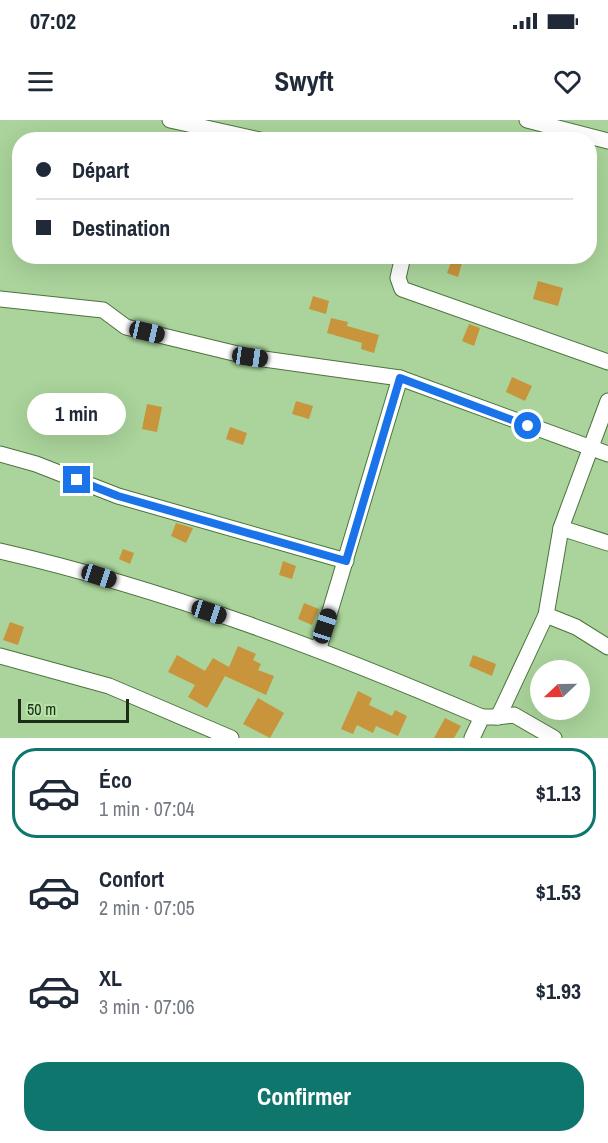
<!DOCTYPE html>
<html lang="fr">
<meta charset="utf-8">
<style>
body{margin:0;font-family:"Archivo Narrow",sans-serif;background:#f2f2f3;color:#1f2937;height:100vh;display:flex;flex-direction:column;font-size:22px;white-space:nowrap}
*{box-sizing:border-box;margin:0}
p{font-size:20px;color:#747a83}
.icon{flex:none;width:33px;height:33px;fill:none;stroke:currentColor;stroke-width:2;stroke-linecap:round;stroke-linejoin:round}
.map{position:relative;height:618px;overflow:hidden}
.sheet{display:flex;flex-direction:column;background:#fff;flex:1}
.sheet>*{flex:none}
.banner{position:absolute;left:12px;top:12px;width:585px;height:132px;border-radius:24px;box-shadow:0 6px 24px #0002;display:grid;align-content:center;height:132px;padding:0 24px;background:#fff}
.needle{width:39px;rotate:248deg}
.buttons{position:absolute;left:530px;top:540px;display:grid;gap:12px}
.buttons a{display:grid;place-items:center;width:60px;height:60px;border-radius:50%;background:#fff;box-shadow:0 6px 24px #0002;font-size:30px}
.scale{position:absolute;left:18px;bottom:15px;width:111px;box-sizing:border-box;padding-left:6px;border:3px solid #1c2c16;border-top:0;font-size:16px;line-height:21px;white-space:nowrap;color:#1c2c16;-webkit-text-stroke:4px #b7e2a8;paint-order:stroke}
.end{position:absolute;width:27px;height:27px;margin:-14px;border:8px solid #1a73e8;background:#fff;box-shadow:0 0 0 3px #fff}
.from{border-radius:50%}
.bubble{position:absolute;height:42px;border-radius:21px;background:#fff;box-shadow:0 6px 24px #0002;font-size:20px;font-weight:700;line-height:42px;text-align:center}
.car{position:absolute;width:18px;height:36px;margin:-18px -9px;border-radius:8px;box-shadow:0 0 4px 2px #0007;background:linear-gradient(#222 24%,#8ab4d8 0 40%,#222 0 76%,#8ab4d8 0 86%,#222 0)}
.banner b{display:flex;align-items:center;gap:21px;height:57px;font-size:22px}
.banner b+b{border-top:2px solid #e0e1e3}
.banner i{width:15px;height:15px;background:#1f2937}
ul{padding:10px 0 0;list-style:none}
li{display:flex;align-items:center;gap:18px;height:90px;margin:0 12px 9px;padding:0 12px;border:3px solid transparent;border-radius:24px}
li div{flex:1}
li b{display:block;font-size:22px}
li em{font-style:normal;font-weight:700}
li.current{border-color:#0f766e}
li>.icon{width:54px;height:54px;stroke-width:1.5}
.primary-button{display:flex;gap:12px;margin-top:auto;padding:12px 24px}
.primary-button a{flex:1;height:69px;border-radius:24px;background:#0f766e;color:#fff;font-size:24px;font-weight:700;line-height:69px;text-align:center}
.status{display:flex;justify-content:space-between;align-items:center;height:42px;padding:0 30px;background:#fff;direction:ltr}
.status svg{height:16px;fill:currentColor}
header{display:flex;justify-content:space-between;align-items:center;height:78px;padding:0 24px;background:#fff;font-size:27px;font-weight:700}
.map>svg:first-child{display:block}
.building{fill:#c8943c}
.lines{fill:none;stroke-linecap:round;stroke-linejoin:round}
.minor-casing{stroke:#4d733e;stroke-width:17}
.minor{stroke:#fff;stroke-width:15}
.route{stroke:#1a73e8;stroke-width:8}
</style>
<div class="status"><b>07:02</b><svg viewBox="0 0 49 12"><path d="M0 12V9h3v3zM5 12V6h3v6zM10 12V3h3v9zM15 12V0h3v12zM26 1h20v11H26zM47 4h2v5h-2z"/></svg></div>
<header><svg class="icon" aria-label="menu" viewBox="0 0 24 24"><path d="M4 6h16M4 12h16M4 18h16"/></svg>Swyft<svg class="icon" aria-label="heart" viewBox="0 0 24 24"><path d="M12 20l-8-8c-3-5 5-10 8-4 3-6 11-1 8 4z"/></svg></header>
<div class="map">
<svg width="608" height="618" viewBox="0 0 608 618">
<rect width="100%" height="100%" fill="#aad49b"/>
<g class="building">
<polygon points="452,139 462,143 458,157 447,153"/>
<polygon points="538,161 563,168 558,186 533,179"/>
<polygon points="313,176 329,181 326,194 309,189"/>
<polygon points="331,198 348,202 347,206 379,215 374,233 361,229 362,223 327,213"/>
<polygon points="469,204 480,208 474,226 462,221"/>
<polygon points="512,257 532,266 525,281 506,272"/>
<polygon points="296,281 313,286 309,299 292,294"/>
<polygon points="147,284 162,287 157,312 142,309"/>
<polygon points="230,307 247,313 243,325 226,319"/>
<polygon points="176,403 193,408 186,423 171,416"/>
<polygon points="123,429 134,433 130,444 119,439"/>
<polygon points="283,441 296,446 292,459 279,455"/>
<polygon points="304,483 319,489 312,505 298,499"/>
<polygon points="10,502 24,507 18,525 3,520"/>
<polygon points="238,526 256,534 253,540 261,544 258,550 274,556 266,575 225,556 207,588 188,577 195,565 168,552 177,535 205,551 213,538 229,547"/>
<polygon points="473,535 496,544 492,556 469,546"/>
<polygon points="358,571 372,578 369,585 392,596 395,590 407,596 398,616 376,606 373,613 357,605 353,614 341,609"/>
<polygon points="258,578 284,593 270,618 243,604"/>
<polygon points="445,598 461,606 454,618 434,618"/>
</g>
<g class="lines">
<defs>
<g id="minor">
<polyline points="170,0 260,20"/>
<polyline points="527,0 608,21"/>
<polyline points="403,136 398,158 402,169 608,242"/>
<polyline points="0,179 103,190 126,207 250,237 400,258 608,334"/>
<polyline points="0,334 36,344 118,376 346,441"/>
<polyline points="561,408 608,423"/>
<path d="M0,431c166,38 326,99 482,166"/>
<polyline points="546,495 576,507 608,527"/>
<polyline points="319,528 400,258"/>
<polyline points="0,536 109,566 231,618"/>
<polyline points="497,597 514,595 554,618"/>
<polyline points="472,618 482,597 497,597 501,591 546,495 561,408 608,281"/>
</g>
</defs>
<use href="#minor" class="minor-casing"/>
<use href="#minor" class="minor"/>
</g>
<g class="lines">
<polyline class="route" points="77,360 118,376 346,441 400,258 528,306"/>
</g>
</svg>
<div class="buttons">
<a><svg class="needle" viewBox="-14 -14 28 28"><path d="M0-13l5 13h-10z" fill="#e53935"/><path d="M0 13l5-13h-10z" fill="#747a83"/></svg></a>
</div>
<div class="scale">50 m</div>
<i class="end from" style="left:528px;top:306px"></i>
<i class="end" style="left:77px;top:360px"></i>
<div class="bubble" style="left:27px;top:273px;width:99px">1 min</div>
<i class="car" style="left:147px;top:212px;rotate:103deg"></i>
<i class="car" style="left:250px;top:237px;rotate:98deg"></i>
<i class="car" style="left:99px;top:456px;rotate:108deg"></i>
<i class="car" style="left:209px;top:492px;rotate:108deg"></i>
<i class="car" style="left:325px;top:506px;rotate:18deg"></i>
<div class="banner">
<b><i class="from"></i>Départ</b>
<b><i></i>Destination</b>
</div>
</div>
<section class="sheet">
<ul>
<li class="current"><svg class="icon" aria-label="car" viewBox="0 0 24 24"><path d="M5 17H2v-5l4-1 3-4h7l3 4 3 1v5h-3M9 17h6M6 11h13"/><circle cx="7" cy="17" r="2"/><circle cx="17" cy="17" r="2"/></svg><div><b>Éco</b><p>1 min · 07:04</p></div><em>$1.13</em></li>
<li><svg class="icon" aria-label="car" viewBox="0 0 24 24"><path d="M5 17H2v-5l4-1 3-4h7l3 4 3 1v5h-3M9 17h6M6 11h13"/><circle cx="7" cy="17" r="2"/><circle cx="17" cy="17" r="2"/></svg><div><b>Confort</b><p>2 min · 07:05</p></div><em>$1.53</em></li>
<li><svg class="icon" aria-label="car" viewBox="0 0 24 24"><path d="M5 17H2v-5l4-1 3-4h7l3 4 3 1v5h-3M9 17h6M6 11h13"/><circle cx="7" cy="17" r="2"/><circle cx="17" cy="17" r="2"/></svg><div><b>XL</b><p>3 min · 07:06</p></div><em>$1.93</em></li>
</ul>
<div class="primary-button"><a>Confirmer</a></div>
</section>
